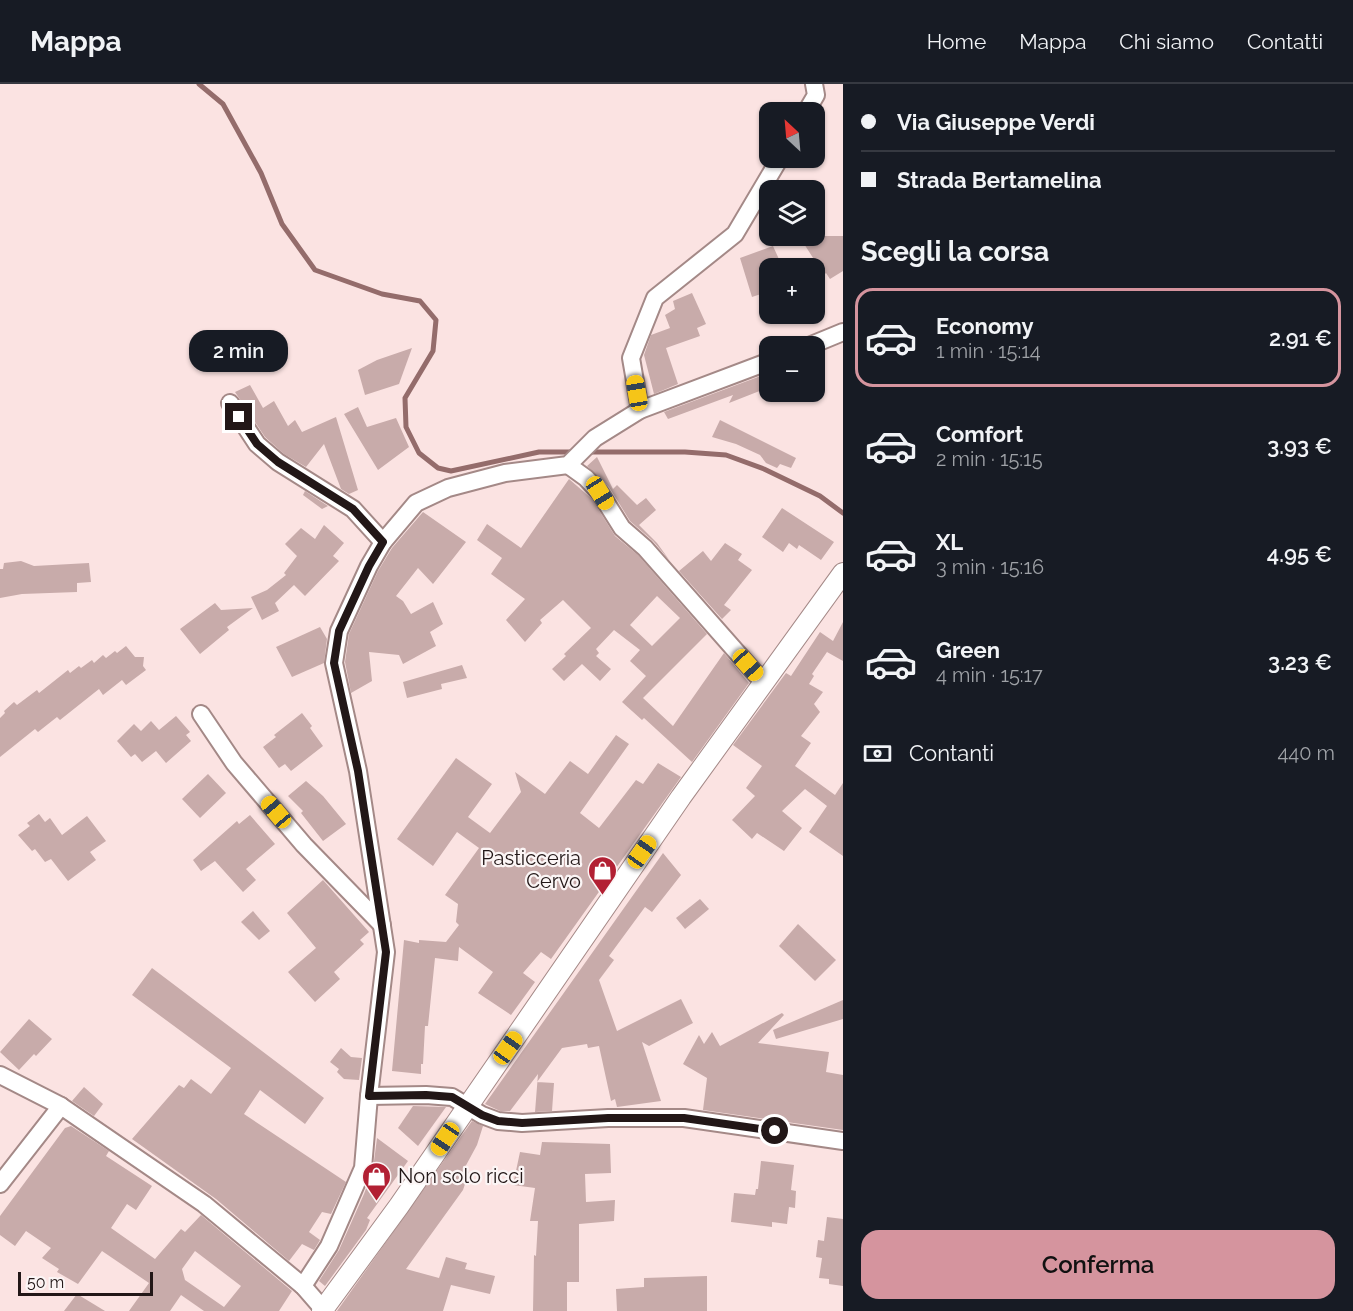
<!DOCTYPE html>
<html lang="it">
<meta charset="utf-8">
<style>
body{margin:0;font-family:Raleway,sans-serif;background:#20242c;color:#f1f3f6;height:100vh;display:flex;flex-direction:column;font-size:22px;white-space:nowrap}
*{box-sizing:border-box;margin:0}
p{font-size:20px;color:#9ea1a6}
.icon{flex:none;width:33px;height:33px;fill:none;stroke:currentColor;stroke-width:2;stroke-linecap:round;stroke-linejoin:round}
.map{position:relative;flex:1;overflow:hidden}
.sheet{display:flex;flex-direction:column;background:#171b24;width:510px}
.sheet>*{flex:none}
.banner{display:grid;align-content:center;height:132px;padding:0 18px;background:#171b24}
.needle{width:39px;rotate:334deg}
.fabs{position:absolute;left:759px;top:18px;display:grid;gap:12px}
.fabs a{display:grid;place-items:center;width:66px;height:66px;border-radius:12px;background:#171b24;box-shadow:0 2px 4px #0004;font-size:30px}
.scale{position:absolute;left:18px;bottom:15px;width:135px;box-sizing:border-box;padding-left:6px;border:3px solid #221717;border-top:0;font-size:16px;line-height:21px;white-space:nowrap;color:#221717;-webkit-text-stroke:4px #fbf5f5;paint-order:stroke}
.end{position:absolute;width:27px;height:27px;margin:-14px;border:8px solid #221717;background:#fff;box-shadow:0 0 0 3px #fff}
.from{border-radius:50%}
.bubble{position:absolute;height:42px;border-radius:18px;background:#171b24;box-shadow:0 2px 4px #0004;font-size:20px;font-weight:600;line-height:42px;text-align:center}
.car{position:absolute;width:18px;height:36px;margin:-18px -9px;border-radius:8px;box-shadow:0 0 4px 2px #0007;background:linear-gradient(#f5c518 24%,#345 0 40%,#f5c518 0 76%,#345 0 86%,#f5c518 0)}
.banner b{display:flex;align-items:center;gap:21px;height:57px;font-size:22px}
.banner b+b{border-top:2px solid #363941}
.banner i{width:15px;height:15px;background:#f1f3f6}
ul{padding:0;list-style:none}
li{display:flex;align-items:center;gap:18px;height:99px;margin:0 12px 9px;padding:0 6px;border:3px solid transparent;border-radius:18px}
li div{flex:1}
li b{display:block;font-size:22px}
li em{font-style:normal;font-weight:600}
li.selected{border-color:#d5949e}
li>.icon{width:54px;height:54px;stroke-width:1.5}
h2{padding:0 18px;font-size:27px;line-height:72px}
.pay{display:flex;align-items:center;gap:15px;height:66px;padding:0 18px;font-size:22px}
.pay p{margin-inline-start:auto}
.button{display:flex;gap:12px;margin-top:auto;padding:12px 18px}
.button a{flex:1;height:69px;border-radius:18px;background:#d5949e;color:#111;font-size:24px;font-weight:600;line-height:69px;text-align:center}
header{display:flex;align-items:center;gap:36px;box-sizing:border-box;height:84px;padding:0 30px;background:#171b24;border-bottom:2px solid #363941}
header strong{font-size:28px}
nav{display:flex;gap:33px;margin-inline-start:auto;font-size:21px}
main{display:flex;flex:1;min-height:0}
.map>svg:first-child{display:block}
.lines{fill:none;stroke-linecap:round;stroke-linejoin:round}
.stream{stroke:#946c6b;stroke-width:5}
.building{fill:#c8abaa;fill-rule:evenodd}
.minor-casing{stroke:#a48987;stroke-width:20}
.tertiary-casing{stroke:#a48987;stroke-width:22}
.minor{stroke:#fff;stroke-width:16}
.tertiary{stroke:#fff;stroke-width:20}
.route{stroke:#221717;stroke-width:8}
.labels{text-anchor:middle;stroke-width:4.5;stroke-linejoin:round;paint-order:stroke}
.poi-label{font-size:20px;fill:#221717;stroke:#fbf5f5;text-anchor:end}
</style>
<header>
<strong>Mappa</strong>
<nav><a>Home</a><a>Mappa</a><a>Chi siamo</a><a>Contatti</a></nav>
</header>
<main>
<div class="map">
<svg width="843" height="1227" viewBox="0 0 843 1227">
<rect width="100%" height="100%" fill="#fbe3e2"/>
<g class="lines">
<g class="stream">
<polyline points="199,0 223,20 261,89 282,140 315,186 382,210 420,217 436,236 433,267 405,314 406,343 419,369 438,384 451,387 539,368 575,368"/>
<polyline points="587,368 685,368 726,371 764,385 820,412 843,429"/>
</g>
</g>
<g class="building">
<polygon points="799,152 843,152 843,187 830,195 826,189 824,191"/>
<polygon points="773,162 783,184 770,184 770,207 752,213 740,174"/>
<polygon points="692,209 706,240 697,244 700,252 666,264 678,300 654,310 644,271 651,251 670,244 665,231 675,225 673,217"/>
<polygon points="412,264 399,300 365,311 358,286 377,276"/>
<polygon points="766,290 770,303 729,319 733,311 668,335 664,328"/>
<polygon points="250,301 263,324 274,317 288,342 295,336 302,348 336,333 358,406 349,410 341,405 324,360 306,383 284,370 265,353 235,308"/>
<polygon points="358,323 367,343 396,334 409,363 378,386 344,330"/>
<polygon points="720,336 796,374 791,384 780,380 777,384 766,379 760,371 736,360 712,353"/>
<polygon points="597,373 613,405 617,401 637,421 646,414 656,426 639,441 657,459 670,477 653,457 630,437 609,403 587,382"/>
<path d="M569,395l23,20 23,37 23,19 69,79 -64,64 30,28 51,-73 25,30 -57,79 -48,-44 -2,2 -20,-18 24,-26 -16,-15 10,-11 -26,-20 -18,19 3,4 -3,3 15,13 -11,12 -18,-17 -18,17 -12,-12 14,-13 -2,-2 27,-26 -28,-28 -23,20 2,3 -17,19 -19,-22 19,-21 -34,-25 11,-16 -25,-18 10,-16 34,24zM657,512l23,22 -28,28 -22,-21z"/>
<polygon points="305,407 328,422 322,425 303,411"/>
<polygon points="782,424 834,458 821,476 799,461 797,465 789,459 783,468 762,453"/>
<polygon points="423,428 466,458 433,500 418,484 396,512 403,517 411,530 433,518 443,540 430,548 436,562 403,580 399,571 369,568 372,597 351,609 345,578 349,550 378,487 392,464"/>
<polygon points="324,441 344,459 333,472 339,477 305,512 294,501 275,519 279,527 262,536 251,513 267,506 286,491 284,489 297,472 285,460 301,444 315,455"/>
<polygon points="725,459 742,470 738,476 752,486 724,521 731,526 722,535 679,487 703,467 711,477"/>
<polygon points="21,477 34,482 89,479 91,498 77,499 77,508 22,510 0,514 0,485 3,485 4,479"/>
<polygon points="215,519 221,526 253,524 227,543 229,546 200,570 180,545"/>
<polygon points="843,538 843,577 827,568 829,565 812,590 814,592 809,600 823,608 814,620 820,628 801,652 811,659 795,682 835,711 843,699 843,772 809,748 827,722 805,705 782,727 802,744 784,767 757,749 752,755 732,736 755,712 746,704 762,682 733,661 786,589 791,592 820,548 833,557"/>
<polygon points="320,543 327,555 324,579 292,593 276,563"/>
<polygon points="126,562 135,573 144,573 143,582 146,586 126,601 122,596 103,611 99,605 60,636 57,633 38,648 35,645 0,673 0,634 5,629 4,627 14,618 17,621 37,606 39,609 68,586 70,589 79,582 81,584 92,576 94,579 103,571 106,574 115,567 117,569"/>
<polygon points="462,581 467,594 441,600 442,605 407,614 403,598"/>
<polygon points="302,629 312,642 310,644 323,662 291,687 285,680 279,684 263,663 276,653 274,651"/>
<polygon points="176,632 190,648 186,651 191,657 166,679 156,667 142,678 135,670 131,673 117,657 134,640 141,647 151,637 159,646"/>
<polygon points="616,651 629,660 580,729 599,744 636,696 643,700 658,679 681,693 551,875 541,868 523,889 535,898 511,931 478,909 493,888 459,863 458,877 435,874 428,942 425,942 423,980 421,980 421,990 392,987 404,856 419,859 419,856 446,858 459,841 456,838 458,820 445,811 479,764 457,748 433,782 397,755 456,674 492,700 468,733 490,749 521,708 515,688 545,710 570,677 588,690"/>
<polygon points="208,690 226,709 200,734 182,715"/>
<polygon points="306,697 323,712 346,740 323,757 301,729 303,727 288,712"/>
<polygon points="39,730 45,738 50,734 62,751 87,732 106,757 90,768 96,776 68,797 51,775 45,778 35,765 32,767 18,751 30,742 27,739"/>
<polygon points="250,731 275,760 246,785 256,796 243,808 215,777 201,787 193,776 237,737 239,740"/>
<polygon points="663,769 681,791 652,828 645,823 609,872 614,876 599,896 617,947 681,915 693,939 649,962 642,958 661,1017 617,1023 615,1015 611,1017 599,962 588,964 587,960 562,964 537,998 554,999 552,1027 535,1028 538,990 510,1027 500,1027 485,1020"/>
<polygon points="323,796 369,848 360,856 364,860 334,888 340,895 315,918 288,888 316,864 287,829"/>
<polygon points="700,815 709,825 685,845 676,834"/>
<polygon points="253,827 270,847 259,856 241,838"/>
<polygon points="798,840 836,876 815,897 779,862"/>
<polygon points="152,884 324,1014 305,1040 260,1006 244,1030 346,1098 331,1130 322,1128 309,1148 320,1156 314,1166 302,1160 289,1177 216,1115 132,1055 179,1001 184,1004 191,995 211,1010 231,984 132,911"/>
<polygon points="843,916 843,935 776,955 773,946"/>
<polygon points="782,929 784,931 758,959 829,968 826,988 843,991 843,1046 703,1026 707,994 683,980 699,951 704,960 712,948 720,962"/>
<polygon points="29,935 52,955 36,972 34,970 19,986 0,968"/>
<polygon points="341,964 351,973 362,974 359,996 344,995 337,988 339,985 330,978"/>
<polygon points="84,1003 103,1020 94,1032 72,1017"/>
<polygon points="413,1022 446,1023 418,1062 398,1044"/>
<polygon points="472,1037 483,1042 477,1061 464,1085 469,1088 463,1106 406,1185 439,1194 446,1173 467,1179 465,1185 495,1192 490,1210 451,1201 443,1227 337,1227"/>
<path d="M71,1042l38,25 -3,5 46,30 -16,24 -9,-6 -16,24 44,31 26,-30 4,3 16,-17 91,76 -13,20h-75l-23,-16 -11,16h-41l20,-28 -47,-32 -24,33 -21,-12 2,-3 -17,-11 9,-10 -25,-17 -11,15 -15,-11v-19l65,-88zM195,1167l46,35 -17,21 -39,-27 -3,-11z"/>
<polygon points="377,1054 408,1077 367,1134 370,1136 366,1146 325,1202 319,1197 339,1166 364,1110 373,1085"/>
<polygon points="542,1058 610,1060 611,1089 585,1090 586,1118 615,1116 614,1137 579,1140 579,1198 567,1198 567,1227 533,1227 534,1171 536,1172 538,1137 530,1137 535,1104 513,1101 520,1068 540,1071"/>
<polygon points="761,1077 794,1081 791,1106 796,1107 795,1124 789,1123 787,1140 772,1138 772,1143 731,1138 734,1109 755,1111 756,1105 758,1105"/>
<polygon points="827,1133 843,1135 843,1202 829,1200 829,1195 819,1194 822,1174 816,1173 818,1156 824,1157"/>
<polygon points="707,1192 707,1227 617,1227 616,1205 644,1203 644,1194"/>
<polygon points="77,1210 105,1227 64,1227"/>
</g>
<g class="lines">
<defs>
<g id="minor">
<polyline points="806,28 816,11 814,0"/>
<polyline points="809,262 843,248"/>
<polyline points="230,319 257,360 278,378 353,425 383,458"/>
<polyline points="640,326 631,274 655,214 735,150 780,74"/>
<polyline points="568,381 586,394 600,409 622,444 645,464 763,598"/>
<polyline points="201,630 234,679 304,761 382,841"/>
<polyline points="0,991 61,1022 204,1120 303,1202 323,1225"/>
<polyline points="369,1012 426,1011 452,1013 482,1031 498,1037 522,1039 608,1034 684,1034 843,1057"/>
<polyline points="0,1100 61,1022"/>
<polyline points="303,1202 329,1162 363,1084 369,1012 386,868 358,687 334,579 339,547 369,482 383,458 416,419 448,404 505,389 568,381 595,354 640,326 770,277"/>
</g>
<polyline id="tertiary" points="322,1227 399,1122 681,713 843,489"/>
</defs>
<use href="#minor" class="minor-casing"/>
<use href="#tertiary" class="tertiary-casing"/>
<use href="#minor" class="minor"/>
<use href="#tertiary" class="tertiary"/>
</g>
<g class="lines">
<polyline class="route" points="239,333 257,360 278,378 353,425 383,458 369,482 339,547 334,579 358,687 386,868 369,1012 426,1011 452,1013 482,1031 498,1037 522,1039 608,1034 684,1034 775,1047"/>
</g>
<defs>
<symbol id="shop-pin" viewBox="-11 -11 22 30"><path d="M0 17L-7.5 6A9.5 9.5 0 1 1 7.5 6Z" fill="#b22033" stroke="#fbf5f5"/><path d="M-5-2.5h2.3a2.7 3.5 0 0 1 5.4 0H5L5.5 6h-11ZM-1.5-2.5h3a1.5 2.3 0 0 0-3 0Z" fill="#fff"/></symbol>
</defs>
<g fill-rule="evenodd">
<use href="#shop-pin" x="586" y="770" width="33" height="45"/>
<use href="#shop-pin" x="360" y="1076" width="33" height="45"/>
</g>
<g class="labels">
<g class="poi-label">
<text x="581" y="781">Pasticceria<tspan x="581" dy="23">Cervo</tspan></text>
<text x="398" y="1099" text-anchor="start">Non solo ricci</text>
</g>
</g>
</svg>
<div class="fabs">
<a><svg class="needle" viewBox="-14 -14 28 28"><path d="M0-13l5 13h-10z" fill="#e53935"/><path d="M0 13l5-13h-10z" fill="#9ea1a6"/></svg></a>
<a><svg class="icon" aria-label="layers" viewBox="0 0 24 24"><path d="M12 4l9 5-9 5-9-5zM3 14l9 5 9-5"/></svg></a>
<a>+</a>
<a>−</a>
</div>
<div class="scale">50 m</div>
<i class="end from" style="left:775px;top:1047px"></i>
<i class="end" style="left:239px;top:333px"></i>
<div class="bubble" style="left:189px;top:246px;width:99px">2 min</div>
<i class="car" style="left:637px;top:309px;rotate:350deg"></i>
<i class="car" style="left:600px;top:409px;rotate:148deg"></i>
<i class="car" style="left:748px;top:581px;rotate:138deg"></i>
<i class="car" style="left:276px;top:728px;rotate:320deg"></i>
<i class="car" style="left:642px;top:768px;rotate:35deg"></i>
<i class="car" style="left:508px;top:964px;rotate:35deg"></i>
<i class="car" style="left:445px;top:1055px;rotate:214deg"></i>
</div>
<section class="sheet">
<div class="banner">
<b><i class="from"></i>Via Giuseppe Verdi</b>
<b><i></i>Strada Bertamelina</b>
</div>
<h2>Scegli la corsa</h2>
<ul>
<li class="selected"><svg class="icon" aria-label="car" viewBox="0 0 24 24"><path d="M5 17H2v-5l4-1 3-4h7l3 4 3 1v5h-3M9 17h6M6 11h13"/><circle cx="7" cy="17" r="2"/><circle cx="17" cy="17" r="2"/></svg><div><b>Economy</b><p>1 min · 15:14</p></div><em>2.91 €</em></li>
<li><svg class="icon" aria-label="car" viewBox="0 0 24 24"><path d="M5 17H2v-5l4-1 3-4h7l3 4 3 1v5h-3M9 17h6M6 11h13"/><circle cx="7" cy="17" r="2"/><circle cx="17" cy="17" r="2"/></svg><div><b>Comfort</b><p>2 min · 15:15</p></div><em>3.93 €</em></li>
<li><svg class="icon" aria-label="car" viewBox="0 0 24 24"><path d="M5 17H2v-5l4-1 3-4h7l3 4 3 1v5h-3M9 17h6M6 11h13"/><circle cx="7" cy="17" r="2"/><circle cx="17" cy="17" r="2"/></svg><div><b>XL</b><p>3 min · 15:16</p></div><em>4.95 €</em></li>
<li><svg class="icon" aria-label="car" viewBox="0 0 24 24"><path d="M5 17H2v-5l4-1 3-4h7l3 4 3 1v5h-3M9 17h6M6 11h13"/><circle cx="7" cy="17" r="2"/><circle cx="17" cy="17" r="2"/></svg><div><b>Green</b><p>4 min · 15:17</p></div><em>3.23 €</em></li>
</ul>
<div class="pay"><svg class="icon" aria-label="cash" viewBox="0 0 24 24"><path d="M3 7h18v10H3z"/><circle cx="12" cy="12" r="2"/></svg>Contanti<p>440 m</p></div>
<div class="button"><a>Conferma</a></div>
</section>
</main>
